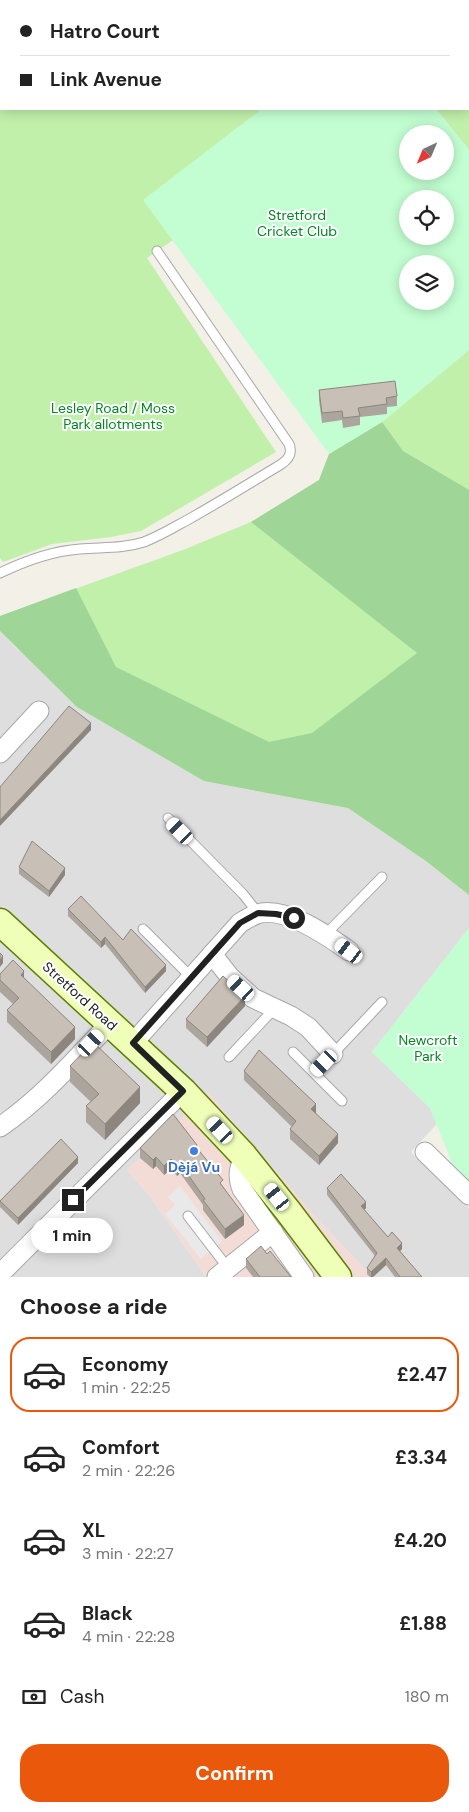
<!DOCTYPE html>
<meta charset="utf-8">
<style>
body{margin:0;font-family:"DM Sans",sans-serif;background:#f6f6f6;color:#222;height:100vh;display:flex;flex-direction:column;font-size:19px;white-space:nowrap}
*{box-sizing:border-box;margin:0}
p{font-size:16px;color:#767676}
.icon{flex:none;width:28px;height:28px;fill:none;stroke:currentColor;stroke-width:2;stroke-linecap:round;stroke-linejoin:round}
.map{position:relative;height:1277px;overflow:hidden}
.panel{display:flex;flex-direction:column;background:#fff;flex:1}
.panel>*{flex:none}
.top-card{position:absolute;left:0px;top:0px;width:470px;height:110px;box-shadow:0 2px 12px #0003;display:grid;align-content:center;height:110px;padding:0 20px;background:#fff}
.needle{width:32px;rotate:224deg}
.buttons{position:absolute;left:399px;top:125px;display:grid;gap:10px}
.buttons a{display:grid;place-items:center;width:55px;height:55px;border-radius:50%;background:#fff;box-shadow:0 2px 12px #0003;font-size:25px}
.end{position:absolute;width:22px;height:22px;margin:-11px;border:6px solid #212121;background:#fff;box-shadow:0 0 0 2px #fff}
.from{border-radius:50%}
.bubble{position:absolute;height:35px;border-radius:18px;background:#fff;box-shadow:0 2px 12px #0003;font-size:16px;font-weight:700;line-height:35px;text-align:center}
.car{position:absolute;width:15px;height:30px;margin:-15px -8px;border-radius:6px;box-shadow:0 0 4px 1px #0007;background:linear-gradient(#fff 24%,#345 0 40%,#fff 0 76%,#345 0 86%,#fff 0)}
.top-card b{display:flex;align-items:center;gap:18px;height:48px;font-size:19px}
.top-card b+b{border-top:1px solid #e0e0e0}
.top-card i{width:12px;height:12px;background:#222}
ul{padding:0;list-style:none}
li{display:flex;align-items:center;gap:15px;height:75px;margin:0 10px 8px;padding:0 10px;border:2px solid transparent;border-radius:20px}
li div{flex:1}
li b{display:block;font-size:19px}
li em{font-style:normal;font-weight:700}
li.selected{border-color:#ea580c}
li>.icon{width:45px;height:45px;stroke-width:1.5}
h2{padding:0 20px;font-size:22px;line-height:60px}
.pay{display:flex;align-items:center;gap:12px;height:55px;padding:0 20px;font-size:19px}
.pay p{margin-inline-start:auto}
.cta{display:flex;gap:10px;margin-top:auto;padding:10px 20px}
.cta a{flex:1;height:58px;border-radius:20px;background:#ea580c;color:#fff;font-size:20px;font-weight:700;line-height:58px;text-align:center}
.map>svg:first-child{display:block}
.residential{fill:#dfdede}
.commercial{fill:#f4dcd6}
.grass{fill:#c0f0aa}
.forest{fill:#a0d598}
.park{fill:#c2fed1;fill-rule:evenodd}
.parking{fill:#e9e9e9}
.lines{fill:none;stroke-linecap:round;stroke-linejoin:round}
.lane-casing{stroke:#a8a8a8;stroke-width:11}
.street-casing{stroke:#a8a8a8;stroke-width:21}
.secondary-casing{stroke:#5c8000;stroke-width:29}
.lane{stroke:#fff;stroke-width:9}
.street{stroke:#fff;stroke-width:19}
.secondary{stroke:#efffb8;stroke-width:26}
.wall{fill:#aca59d}
.shaded-wall{fill:#8c867f}
.building{fill:#c8c0b6;stroke:#8c867f}
.route{stroke:#212121;stroke-width:6}
.shop-dot{fill:#3f7fe0;stroke:#fff;stroke-width:2}
.labels{text-anchor:middle;stroke-width:4;stroke-linejoin:round;paint-order:stroke}
.park-label{font-size:14px;fill:#038724;stroke:#fff}
.street-label{font-size:14px;fill:#212121;stroke:#fff}
.shop-label{font-size:14px;font-weight:bold;fill:#366cbe;stroke:#fff}
</style>
<div class="map">
<svg width="469" height="1277" viewBox="0 0 469 1277">
<rect width="100%" height="100%" fill="#f2f0e7"/>
<polygon class="residential" points="0,631 17,649 204,781 348,808 426,861 469,895 469,928 372,1052 430,1108 437,1124 411,1152 469,1208 469,1277 372,1277 322,1224 127,1170 151,1197 206,1277 0,1277"/>
<polygon class="commercial" points="208,1092 322,1224 372,1277 206,1277 151,1197 127,1170"/>
<g class="grass">
<polygon points="0,0 469,0 469,150 436,109 469,109 469,1 1,1 1,109 262,109 144,200 173,240 147,258 276,452 141,531 111,537 52,544 3,562 0,558"/>
<polygon points="469,350 469,895 426,861 348,808 204,781 77,707 0,631 0,616 183,550 251,522 319,480 329,454 382,422"/>
</g>
<polygon class="forest" points="382,422 403,451 469,490 469,895 426,861 348,808 204,781 77,707 0,631 0,616 76,588 116,667 269,742 312,733 417,653 251,522 319,480 329,454"/>
<g class="park">
<path d="M262,109h174l33,41v200l-87,72 -53,32 -186,-254zM408,134h37v37h-37zM408,199h37v37h-37zM408,264h37v37h-37z"/>
<polygon points="469,928 469,1181 452,1163 430,1108 372,1052"/>
</g>
<polygon class="parking" points="180,1186 222,1241 201,1259 165,1214 175,1205 168,1197"/>
<g class="lines">
<defs>
<g id="lane">
<path d="M0,573c25,-12 51,-22 80,-24 22,-2 42,0 64,-7 16,-6 32,-16 47,-24 30,-17 59,-35 89,-53 8,-5 13,-11 9,-21l-132,-193"/>
<polyline points="168,818 243,894 258,913"/>
<polyline points="143,929 191,977"/>
<polyline points="326,934 382,877"/>
<polyline points="293,1052 342,1101"/>
<polyline points="229,1057 274,1009"/>
<polyline points="315,1073 382,1002"/>
<polyline points="188,1216 228,1268"/>
</g>
<g id="street">
<polyline points="0,753 39,711"/>
<polyline points="212,954 230,977 253,998 291,1016 308,1027 333,1054"/>
<path d="M133,1043l107,-120c5,-3 11,-7 17,-9 27,-9 71,22 92,37"/>
<path d="M0,1127c42,-29 75,-67 110,-104"/>
<polyline points="425,1152 469,1195"/>
<path d="M244,1156c-5,13 -7,20 -2,33l62,88"/>
<polyline points="0,1274 183,1091"/>
<polyline points="217,1277 273,1232"/>
</g>
<polyline id="secondary" points="0,922 183,1091 244,1156 288,1211 338,1277"/>
</defs>
<use href="#lane" class="lane-casing"/>
<use href="#street" class="street-casing"/>
<use href="#secondary" class="secondary-casing"/>
<use href="#lane" class="lane"/>
<use href="#street" class="street"/>
<use href="#secondary" class="secondary"/>
</g>
<g class="wall">
<polygon points="319,390 397,396 397,406 387,407 387,414 360,417 360,425 343,428 342,420 322,423 319,400"/>
<polygon points="19,867 65,875 49,897 19,874"/>
<polygon points="68,909 123,940 166,971 145,993 105,944 101,948 68,916"/>
<polygon points="0,974 24,978 75,1039 51,1064 7,1022 7,1010 13,1004 0,992"/>
<polygon points="245,1006 207,1047 186,1028 186,1019"/>
<polygon points="70,1066 140,1103 105,1140 86,1122 86,1106 91,1102 70,1082"/>
<polygon points="244,1071 316,1113 338,1143 319,1165 290,1139 290,1129 292,1127 244,1080"/>
<polygon points="140,1148 197,1149 223,1187 244,1225 225,1239 203,1210 203,1205 180,1173 177,1176 171,1169 164,1175 156,1166 153,1169 140,1158"/>
<polygon points="78,1163 18,1225 0,1207 0,1201"/>
<polygon points="327,1188 366,1208 364,1210 388,1237 402,1249 400,1251 422,1277 395,1277 386,1265 373,1277 370,1277 367,1274 367,1268 375,1256 327,1195"/>
<polygon points="267,1254 291,1277 253,1277 246,1268 246,1259"/>
</g>
<g class="shaded-wall">
<polygon points="91,723 91,730 0,826 0,820"/>
<polygon points="65,868 65,875 49,897 49,891"/>
<polygon points="105,937 105,944 101,948 101,942"/>
<polygon points="3,956 3,963 0,967 0,960"/>
<polygon points="166,965 166,971 145,993 145,987"/>
<polygon points="24,971 24,983 21,975"/>
<polygon points="245,996 245,1006 207,1047 207,1037"/>
<polygon points="75,1027 75,1039 51,1064 51,1052"/>
<polygon points="140,1087 140,1103 105,1140 105,1124"/>
<polygon points="316,1104 316,1114 311,1109"/>
<polygon points="338,1134 338,1143 319,1165 319,1156"/>
<polygon points="78,1157 78,1163 18,1225 18,1218"/>
<polygon points="156,1157 156,1166 153,1169 153,1160"/>
<polygon points="171,1159 171,1169 164,1175 164,1166"/>
<polygon points="180,1163 180,1173 177,1176 177,1166"/>
<polygon points="366,1202 366,1208 361,1213 361,1206"/>
<polygon points="244,1215 244,1225 225,1239 225,1229"/>
<polygon points="402,1243 402,1249 397,1254 397,1248"/>
<polygon points="386,1258 386,1265 373,1277 371,1277 371,1272"/>
</g>
<g class="building">
<polygon points="395,381 397,396 386,398 387,404 358,408 360,416 343,418 342,411 322,413 319,390"/>
<polygon points="69,706 91,723 0,820 0,787"/>
<polygon points="32,841 65,868 49,891 19,867"/>
<polygon points="81,896 123,940 131,929 166,965 145,987 105,937 101,942 68,909"/>
<polygon points="0,953 3,956 0,960"/>
<polygon points="13,960 24,971 21,975 75,1027 51,1052 7,1010 19,998 0,980 0,974"/>
<polygon points="223,976 245,996 207,1037 186,1019"/>
<polygon points="93,1042 140,1087 105,1124 86,1106 99,1094 70,1066"/>
<polygon points="259,1050 316,1104 311,1109 338,1134 319,1156 290,1129 296,1121 244,1071"/>
<polygon points="173,1114 197,1145 196,1147 223,1180 220,1183 244,1215 225,1229 203,1200 205,1199 180,1163 177,1166 171,1159 164,1166 156,1157 153,1160 140,1148"/>
<polygon points="61,1139 78,1157 18,1218 0,1201"/>
<polygon points="341,1174 366,1202 361,1206 388,1237 392,1232 402,1243 397,1248 422,1277 400,1277 386,1258 371,1272 367,1268 377,1253 327,1188"/>
<polygon points="261,1246 267,1254 270,1251 291,1277 260,1277 246,1259"/>
</g>
<g class="lines">
<polyline class="route" points="73,1200 183,1091 133,1043 240,923 258,913 276,914 294,918"/>
</g>
<circle class="shop-dot" cx="194" cy="1151" r="5"/>
<g class="labels">
<g class="park-label">
<text x="297" y="220">Stretford<tspan x="297" dy="16">Cricket Club</tspan></text>
<text x="113" y="413">Lesley Road / Moss<tspan x="113" dy="16">Park allotments</tspan></text>
<text x="428" y="1045">Newcroft<tspan x="428" dy="16">Park</tspan></text>
</g>
<g class="street-label">
<text transform="translate(80 996) rotate(42)" y="5">Stretford Road</text>
</g>
<g class="shop-label">
<text x="194" y="1172">Dèjá Vu</text>
</g>
</g>
</svg>
<div class="buttons">
<a><svg class="needle" viewBox="-14 -14 28 28"><path d="M0-13l5 13h-10z" fill="#e53935"/><path d="M0 13l5-13h-10z" fill="#767676"/></svg></a>
<a><svg class="icon" aria-label="locate" viewBox="0 0 24 24"><circle cx="12" cy="12" r="6"/><path d="M12 2v4M12 18v4M2 12h4M18 12h4"/></svg></a>
<a><svg class="icon" aria-label="layers" viewBox="0 0 24 24"><path d="M12 4l9 5-9 5-9-5zM3 14l9 5 9-5"/></svg></a>
</div>
<i class="end from" style="left:294px;top:918px"></i>
<i class="end" style="left:73px;top:1200px"></i>
<div class="bubble" style="left:31px;top:1218px;width:82px">1 min</div>
<i class="car" style="left:180px;top:831px;rotate:316deg"></i>
<i class="car" style="left:349px;top:951px;rotate:307deg"></i>
<i class="car" style="left:241px;top:988px;rotate:312deg"></i>
<i class="car" style="left:91px;top:1043px;rotate:43deg"></i>
<i class="car" style="left:324px;top:1063px;rotate:224deg"></i>
<i class="car" style="left:220px;top:1130px;rotate:317deg"></i>
<i class="car" style="left:277px;top:1197px;rotate:321deg"></i>
<div class="top-card">
<b><i class="from"></i>Hatro Court</b>
<b><i></i>Link Avenue</b>
</div>
</div>
<section class="panel">
<h2>Choose a ride</h2>
<ul>
<li class="selected"><svg class="icon" aria-label="car" viewBox="0 0 24 24"><path d="M5 17H2v-5l4-1 3-4h7l3 4 3 1v5h-3M9 17h6M6 11h13"/><circle cx="7" cy="17" r="2"/><circle cx="17" cy="17" r="2"/></svg><div><b>Economy</b><p>1 min · 22:25</p></div><em>£2.47</em></li>
<li><svg class="icon" aria-label="car" viewBox="0 0 24 24"><path d="M5 17H2v-5l4-1 3-4h7l3 4 3 1v5h-3M9 17h6M6 11h13"/><circle cx="7" cy="17" r="2"/><circle cx="17" cy="17" r="2"/></svg><div><b>Comfort</b><p>2 min · 22:26</p></div><em>£3.34</em></li>
<li><svg class="icon" aria-label="car" viewBox="0 0 24 24"><path d="M5 17H2v-5l4-1 3-4h7l3 4 3 1v5h-3M9 17h6M6 11h13"/><circle cx="7" cy="17" r="2"/><circle cx="17" cy="17" r="2"/></svg><div><b>XL</b><p>3 min · 22:27</p></div><em>£4.20</em></li>
<li><svg class="icon" aria-label="car" viewBox="0 0 24 24"><path d="M5 17H2v-5l4-1 3-4h7l3 4 3 1v5h-3M9 17h6M6 11h13"/><circle cx="7" cy="17" r="2"/><circle cx="17" cy="17" r="2"/></svg><div><b>Black</b><p>4 min · 22:28</p></div><em>£1.88</em></li>
</ul>
<div class="pay"><svg class="icon" aria-label="cash" viewBox="0 0 24 24"><path d="M3 7h18v10H3z"/><circle cx="12" cy="12" r="2"/></svg>Cash<p>180 m</p></div>
<div class="cta"><a>Confirm</a></div>
</section>
